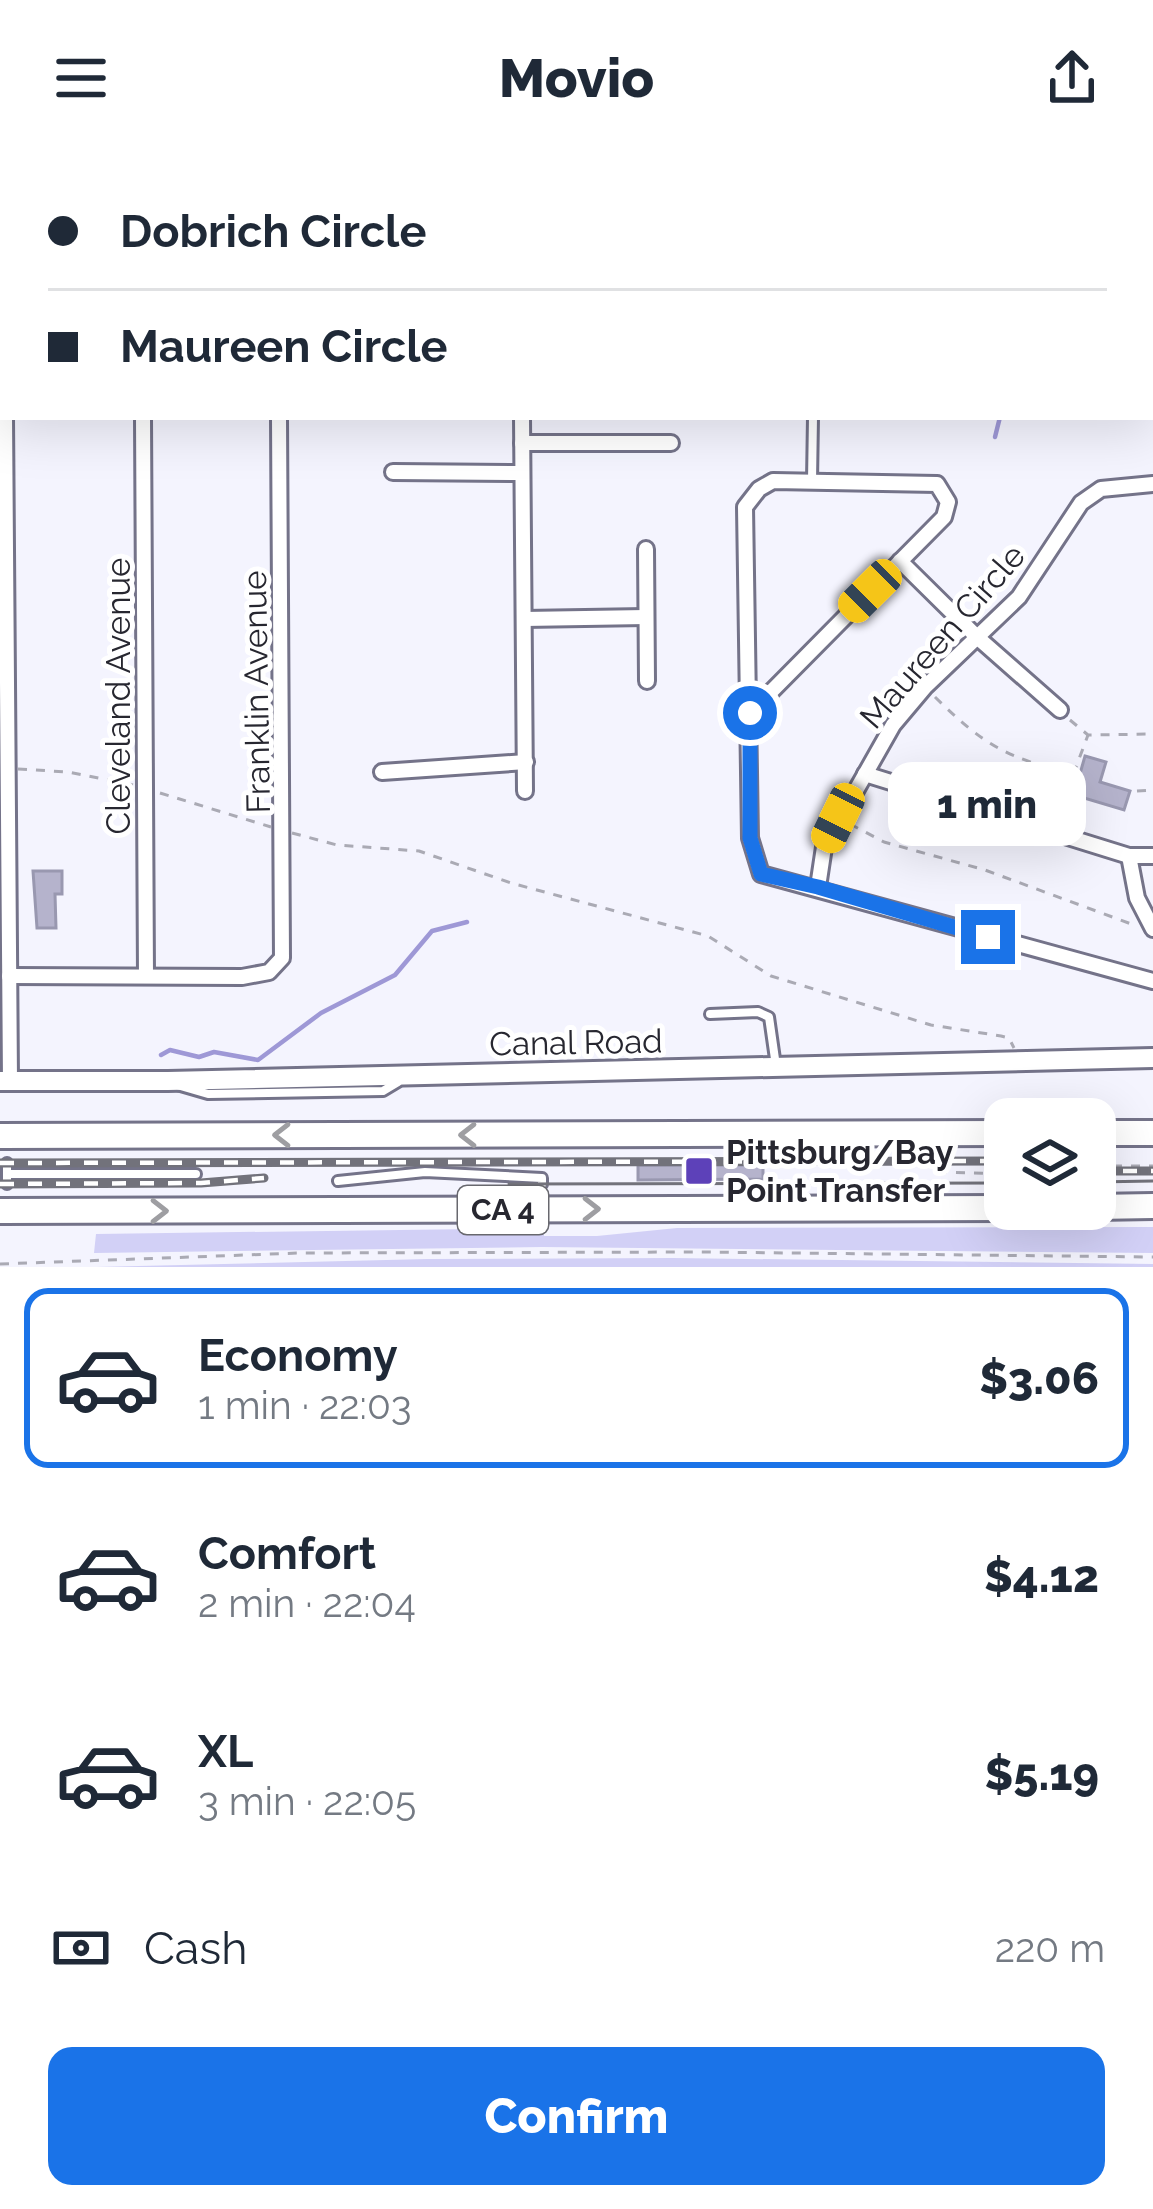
<!DOCTYPE html>
<meta charset="utf-8">
<style>
body{margin:0;font-family:Raleway,sans-serif;background:#f2f2f3;color:#1f2937;height:100vh;display:flex;flex-direction:column;font-size:45px;white-space:nowrap}
*{box-sizing:border-box;margin:0}
p{font-size:39px;color:#747a83}
.icon{flex:none;width:66px;height:66px;fill:none;stroke:currentColor;stroke-width:2;stroke-linecap:round;stroke-linejoin:round}
.map{position:relative;height:1111px;overflow:hidden}
.details{display:flex;flex-direction:column;background:#fff;flex:1}
.details>*{flex:none}
.top-card{position:absolute;left:0px;top:0px;width:1155px;height:264px;box-shadow:0 12px 48px #0002;display:grid;align-content:center;height:264px;padding:0 48px;background:#fff}
.tools{position:absolute;left:984px;top:942px;display:grid;gap:24px}
.tools a{display:grid;place-items:center;width:132px;height:132px;border-radius:24px;background:#fff;box-shadow:0 12px 48px #0002;font-size:60px}
.end{position:absolute;width:54px;height:54px;margin:-27px;border:15px solid #1a73e8;background:#fff;box-shadow:0 0 0 6px #fff}
.from{border-radius:50%}
.bubble{position:absolute;height:84px;border-radius:24px;background:#fff;box-shadow:0 12px 48px #0002;font-size:39px;font-weight:800;line-height:84px;text-align:center}
.car{position:absolute;width:36px;height:72px;margin:-36px -18px;border-radius:15px;box-shadow:0 0 9px 3px #0007;background:linear-gradient(#f5c518 24%,#345 0 40%,#f5c518 0 76%,#345 0 86%,#f5c518 0)}
.top-card b{display:flex;align-items:center;gap:42px;height:114px;font-size:45px}
.top-card b+b{border-top:3px solid #e0e1e3}
.top-card i{width:30px;height:30px;background:#1f2937}
ul{padding:21px 0 0;list-style:none}
li{display:flex;align-items:center;gap:36px;height:180px;margin:0 24px 18px;padding:0 24px;border:6px solid transparent;border-radius:24px}
li div{flex:1}
li b{display:block;font-size:45px}
li em{font-style:normal;font-weight:800}
li.selected{border-color:#1a73e8}
li>.icon{width:108px;height:108px;stroke-width:1.5}
.pay{display:flex;align-items:center;gap:30px;height:132px;padding:0 48px;font-size:45px}
.pay p{margin-inline-start:auto}
.cta{display:flex;gap:24px;margin-top:auto;padding:24px 48px}
.cta a{flex:1;height:138px;border-radius:24px;background:#1a73e8;color:#fff;font-size:48px;font-weight:800;line-height:138px;text-align:center}
header{display:flex;justify-content:space-between;align-items:center;height:156px;padding:0 48px;background:#fff;font-size:54px;font-weight:800}
.map>svg:first-child{display:block}
.green{fill:#d2d0f6}
.lines{fill:none;stroke-linecap:round;stroke-linejoin:round}
.stream{stroke:#9e98d6;stroke-width:4.5}
.building{fill:#b5b3cc;stroke:#9998b0;stroke-width:3}
.lane-casing{stroke:#747389;stroke-width:14}
.street-casing{stroke:#747389;stroke-width:20}
.secondary-casing{stroke:#747389;stroke-width:24}
.highway-casing{stroke:#747389;stroke-width:30}
.path{stroke:#aaaab4;stroke-width:3;stroke-dasharray:9 9;stroke-linecap:butt}
.lane{stroke:#fff;stroke-width:8}
.street{stroke:#fff;stroke-width:14}
.secondary{stroke:#fff;stroke-width:18}
.highway{stroke:#fff;stroke-width:24}
.tram{stroke:#72727b;stroke-width:3}
.rail-casing{stroke:#72727b;stroke-width:9}
.rail{stroke:#fff;stroke-width:4.5;stroke-dasharray:14;stroke-linecap:butt}
.oneway{stroke:#9e9ea2}
.route{stroke:#1a73e8;stroke-width:15}
.poi-dot{fill:#5d41b9;stroke:#fff;stroke-width:4.5}
.labels{text-anchor:middle;stroke-width:10;stroke-linejoin:round;paint-order:stroke}
.shield{fill:#fff;stroke:#68686e;stroke-width:3}
.shield-label{font-size:30px;font-weight:bold;fill:#272730}
.street-label{font-size:33px;fill:#272730;stroke:#fff}
.poi-label{font-size:33px;font-weight:bold;fill:#272730;stroke:#fff;text-anchor:start}
</style>
<header><svg class="icon" aria-label="menu" viewBox="0 0 24 24"><path d="M4 6h16M4 12h16M4 18h16"/></svg>Movio<svg class="icon" aria-label="share" viewBox="0 0 24 24"><path d="M12 15V3M7 8l5-5 5 5M5 13v7h14v-7"/></svg></header>
<div class="map">
<svg width="1153" height="1111" viewBox="0 0 1153 1111">
<rect width="100%" height="100%" fill="#f4f4fe"/>
<g class="green">
<polygon points="1153,1071 1153,1097 542,1091 94,1097 96,1078 543,1072 544,1080 597,1080 677,1072"/>
<polygon points="673,1102 1153,1108 1153,1111 96,1111 427,1103"/>
</g>
<g class="lines">
<g class="stream">
<polyline points="973,0 973,3"/>
<polyline points="995,281 1000,261"/>
<polyline points="161,899 170,894 199,901 214,896 258,904 321,857 395,819 432,775 467,766"/>
</g>
</g>
<g class="building">
<polygon points="1085,600 1106,606 1100,626 1130,635 1124,654 1074,639"/>
<polygon points="33,715 62,715 62,738 55,738 56,772 37,772"/>
<polygon points="638,1009 763,1009 763,1023 638,1024"/>
</g>
<g class="lines">
<defs>
<g id="lane">
<polyline points="1152,114 1153,114"/>
<polyline points="812,325 813,261"/>
<polyline points="710,858 758,856 769,861 776,910"/>
<polyline points="177,929 208,938 383,935 398,926"/>
<polyline points="7,1007 7,1028"/>
<polyline points="7,1018 196,1018"/>
<polyline points="338,1025 425,1016 542,1022 542,1028"/>
</g>
<g id="street">
<polyline points="2,0 3,122"/>
<polyline points="141,0 141,3"/>
<polyline points="277,0 277,3"/>
<polyline points="516,0 516,3"/>
<polyline points="811,0 811,3"/>
<polyline points="1149,3 1149,0"/>
<polyline points="1152,142 1153,142"/>
<polyline points="5,261 10,925"/>
<polyline points="143,261 146,820"/>
<polyline points="522,261 525,635"/>
<polyline points="522,287 671,287"/>
<polyline points="393,316 522,317"/>
<polyline points="646,393 647,525"/>
<polyline points="900,405 977,481 1060,554"/>
<polyline points="524,463 646,461"/>
<polyline points="750,557 944,361 948,346 937,328 773,325 759,333 745,351 750,682 761,718 1153,825"/>
<polyline points="382,616 526,606"/>
<polyline points="865,618 1129,700 1153,700"/>
<polyline points="1129,700 1137,742 1153,773"/>
<polyline points="818,731 824,691 893,569 925,531 1019,441 1081,347 1101,333 1153,328"/>
<polyline points="9,820 242,821 269,816 282,802 279,261"/>
</g>
<polyline id="secondary" points="0,925 168,925 1153,902"/>
<g id="highway">
<polyline points="1095,977 1153,977"/>
<polyline points="0,980 1005,977"/>
<polyline points="1095,1051 1153,1050"/>
<polyline points="0,1055 1005,1052"/>
</g>
</defs>
<use href="#lane" class="lane-casing"/>
<use href="#street" class="street-casing"/>
<use href="#secondary" class="secondary-casing"/>
<use href="#highway" class="highway-casing"/>
<g class="path">
<path d="M935,541c51,50 70,59 138,78l15,-40"/>
<polyline points="1070,564 1088,579 1153,578"/>
<polyline points="18,613 68,616 133,629"/>
<polyline points="1137,635 1153,634"/>
<polyline points="160,637 271,671"/>
<polyline points="1061,663 1073,620"/>
<polyline points="850,668 884,686 985,714 1134,769"/>
<polyline points="292,677 337,689 419,695 511,727 708,780 771,820 931,869 1001,880 1009,882 1014,892"/>
<polyline points="1095,1010 1153,1010"/>
<polyline points="938,1016 1005,1018"/>
<polyline points="0,1108 300,1097 702,1096 1153,1101"/>
</g>
<use href="#lane" class="lane"/>
<use href="#street" class="street"/>
<use href="#secondary" class="secondary"/>
<use href="#highway" class="highway"/>
<g class="tram">
<polyline points="1095,1026 1153,1025"/>
<polyline points="509,1028 1005,1027"/>
</g>
<defs>
<g id="rail">
<polyline points="0,1007 1005,1005"/>
<polyline points="1095,1015 1153,1015"/>
<polyline points="0,1028 201,1027 264,1022"/>
</g>
</defs>
<use href="#rail" class="rail-casing"/>
<use href="#rail" class="rail"/>
</g>
<defs><path id="oneway-chevron" d="M-2-3.5L2.5 0L-2 3.5" fill="none" stroke-width="1.6" stroke-linecap="round" stroke-linejoin="round" transform="scale(3)"/></defs>
<g class="oneway">
<use href="#oneway-chevron" transform="translate(282 979) rotate(180)"/>
<use href="#oneway-chevron" transform="translate(468 979) rotate(180)"/>
<use href="#oneway-chevron" transform="translate(591 1053)"/>
<use href="#oneway-chevron" transform="translate(159 1055)"/>
</g>
<g class="lines">
<polyline class="route" points="750,557 750,682 761,718 818,731 988,781"/>
</g>
<rect class="poi-dot" x="684" y="1000" width="30" height="30" rx="6"/>
<g class="labels">
<rect class="shield" x="458" y="1030" width="90" height="48" rx="9"/>
<g class="shield-label">
<text x="503" y="1064">CA 4</text>
</g>
<g class="street-label">
<text transform="translate(942 480) rotate(-49)" y="12">Maureen Circle</text>
<text transform="translate(256 536) rotate(-91)" y="12">Franklin Avenue</text>
<text transform="translate(118 540) rotate(-90)" y="12">Cleveland Avenue</text>
<text transform="translate(576 886) rotate(-1)" y="12">Canal Road</text>
</g>
<g class="poi-label">
<text x="726" y="1008">Pittsburg/Bay<tspan x="726" dy="38">Point Transfer</tspan></text>
</g>
</g>
</svg>
<div class="tools">
<a><svg class="icon" aria-label="layers" viewBox="0 0 24 24"><path d="M12 4l9 5-9 5-9-5zM3 14l9 5 9-5"/></svg></a>
</div>
<i class="end from" style="left:750px;top:557px"></i>
<i class="end" style="left:988px;top:781px"></i>
<div class="bubble" style="left:888px;top:606px;width:198px">1 min</div>
<i class="car" style="left:870px;top:435px;rotate:225deg"></i>
<i class="car" style="left:838px;top:662px;rotate:206deg"></i>
<div class="top-card">
<b><i class="from"></i>Dobrich Circle</b>
<b><i></i>Maureen Circle</b>
</div>
</div>
<section class="details">
<ul>
<li class="selected"><svg class="icon" aria-label="car" viewBox="0 0 24 24"><path d="M5 17H2v-5l4-1 3-4h7l3 4 3 1v5h-3M9 17h6M6 11h13"/><circle cx="7" cy="17" r="2"/><circle cx="17" cy="17" r="2"/></svg><div><b>Economy</b><p>1 min · 22:03</p></div><em>$3.06</em></li>
<li><svg class="icon" aria-label="car" viewBox="0 0 24 24"><path d="M5 17H2v-5l4-1 3-4h7l3 4 3 1v5h-3M9 17h6M6 11h13"/><circle cx="7" cy="17" r="2"/><circle cx="17" cy="17" r="2"/></svg><div><b>Comfort</b><p>2 min · 22:04</p></div><em>$4.12</em></li>
<li><svg class="icon" aria-label="car" viewBox="0 0 24 24"><path d="M5 17H2v-5l4-1 3-4h7l3 4 3 1v5h-3M9 17h6M6 11h13"/><circle cx="7" cy="17" r="2"/><circle cx="17" cy="17" r="2"/></svg><div><b>XL</b><p>3 min · 22:05</p></div><em>$5.19</em></li>
</ul>
<div class="pay"><svg class="icon" aria-label="cash" viewBox="0 0 24 24"><path d="M3 7h18v10H3z"/><circle cx="12" cy="12" r="2"/></svg>Cash<p>220 m</p></div>
<div class="cta"><a>Confirm</a></div>
</section>
